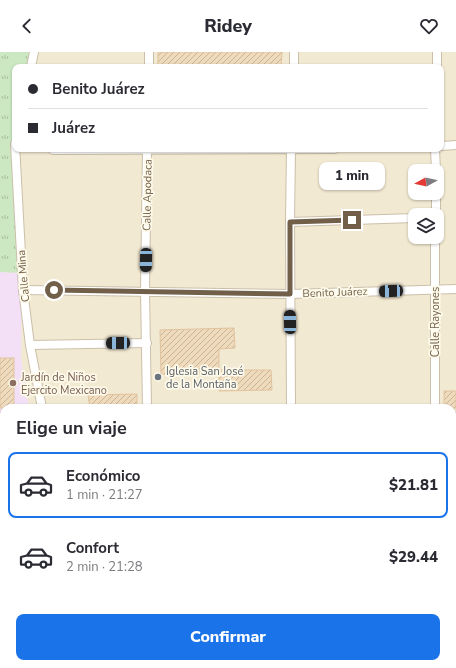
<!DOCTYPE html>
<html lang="es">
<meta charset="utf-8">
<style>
body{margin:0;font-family:"Nunito Sans",sans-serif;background:#f2f2f3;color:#2b2b33;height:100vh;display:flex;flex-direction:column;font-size:15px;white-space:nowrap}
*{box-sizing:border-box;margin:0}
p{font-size:13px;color:#7c7c81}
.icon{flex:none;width:22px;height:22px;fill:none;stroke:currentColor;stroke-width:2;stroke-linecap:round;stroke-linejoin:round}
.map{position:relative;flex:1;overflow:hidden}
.drawer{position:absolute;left:0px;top:352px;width:456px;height:264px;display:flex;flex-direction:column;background:#fff;border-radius:12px 12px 0 0;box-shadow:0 1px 3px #0004}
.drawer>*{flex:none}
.top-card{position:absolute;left:12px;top:12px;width:432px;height:88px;border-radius:8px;box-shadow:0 1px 3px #0004;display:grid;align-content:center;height:88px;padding:0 16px;background:#fff}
.needle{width:26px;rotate:262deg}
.tools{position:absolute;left:408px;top:112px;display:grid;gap:8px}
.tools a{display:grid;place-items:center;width:36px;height:36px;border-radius:8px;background:#fff;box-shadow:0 1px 3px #0004;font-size:20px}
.end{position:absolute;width:18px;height:18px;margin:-9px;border:5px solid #725f4a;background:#fff;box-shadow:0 0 0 2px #fff}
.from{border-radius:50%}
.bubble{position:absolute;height:28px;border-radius:8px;background:#fff;box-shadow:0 1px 3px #0004;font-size:13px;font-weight:800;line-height:28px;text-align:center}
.car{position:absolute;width:12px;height:24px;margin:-12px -6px;border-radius:5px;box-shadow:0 0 3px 1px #0007;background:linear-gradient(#222 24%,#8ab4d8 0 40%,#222 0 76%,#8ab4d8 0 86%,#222 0)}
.top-card b{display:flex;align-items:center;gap:14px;height:38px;font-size:15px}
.top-card b+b{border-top:1px solid #e1e1e2}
.top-card i{width:10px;height:10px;background:#2b2b33}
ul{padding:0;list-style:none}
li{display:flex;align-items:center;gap:12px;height:66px;margin:0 8px 6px;padding:0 8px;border:2px solid transparent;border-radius:8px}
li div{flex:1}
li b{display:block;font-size:15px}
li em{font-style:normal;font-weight:800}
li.on{border-color:#1a73e8}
li>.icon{width:36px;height:36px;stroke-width:1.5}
h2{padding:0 16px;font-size:18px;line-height:48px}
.action{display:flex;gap:8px;margin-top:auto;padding:8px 16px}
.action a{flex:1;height:46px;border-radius:8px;background:#1a73e8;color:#fff;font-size:16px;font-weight:800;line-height:46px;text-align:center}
header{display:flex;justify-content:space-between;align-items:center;height:52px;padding:0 16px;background:#fff;font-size:18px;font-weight:800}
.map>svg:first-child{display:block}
.residential{fill:#f2e9d2;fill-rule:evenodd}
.education{fill:#f3e0f7}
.park{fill:url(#park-tufts)}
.building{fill:url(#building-hatch);stroke:#e1c39d}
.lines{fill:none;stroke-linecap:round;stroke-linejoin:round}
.street-casing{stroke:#ccbfaa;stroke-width:10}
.street{stroke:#fff;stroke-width:8}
.route{stroke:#725f4a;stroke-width:5}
.worship-dot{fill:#6b7280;stroke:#fefae9;stroke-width:1.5}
.education-dot{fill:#8d6e63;stroke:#fefae9;stroke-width:1.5}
.labels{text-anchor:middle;stroke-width:3.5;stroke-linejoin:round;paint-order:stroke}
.street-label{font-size:11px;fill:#725f4a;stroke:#fefae9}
.worship-label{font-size:11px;fill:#5b616d;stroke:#fefae9;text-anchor:start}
.education-label{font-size:11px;fill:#785e54;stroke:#fefae9;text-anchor:start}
</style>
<header><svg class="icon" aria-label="back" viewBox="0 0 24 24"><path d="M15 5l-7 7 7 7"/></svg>Ridey<svg class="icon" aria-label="heart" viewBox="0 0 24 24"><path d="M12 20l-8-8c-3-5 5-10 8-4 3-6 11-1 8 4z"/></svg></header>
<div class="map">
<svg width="456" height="616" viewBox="0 0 456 616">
<defs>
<pattern id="park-tufts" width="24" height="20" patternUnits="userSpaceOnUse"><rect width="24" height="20" fill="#cbe8c2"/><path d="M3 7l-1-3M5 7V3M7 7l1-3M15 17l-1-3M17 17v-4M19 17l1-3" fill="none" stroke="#a9bfa0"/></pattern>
<pattern id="building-hatch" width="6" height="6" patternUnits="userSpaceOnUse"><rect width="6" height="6" fill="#efdabc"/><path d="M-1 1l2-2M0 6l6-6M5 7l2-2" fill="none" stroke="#c6b49b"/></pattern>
</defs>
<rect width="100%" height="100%" fill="#fbf6e3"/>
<path class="residential" d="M0,0h456v616h-456zM15,15h426v82h-426zM415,119h22v22h-22zM415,163h22v22h-22zM4,356h448v256h-448z"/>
<polygon class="education" points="0,220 22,221 21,306 29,356 4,356 4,516 0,516"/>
<polygon class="park" points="0,0 34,0 31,15 15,15 15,92 22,221 0,220"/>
<g class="building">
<polygon points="158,0 282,0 281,15 158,15"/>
<polygon points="234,276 235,296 219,297 219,320 219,318 271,318 272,338 219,339 219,322 161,322 160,278"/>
<rect x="0" y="306" width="14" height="50"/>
<rect x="444" y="339" width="12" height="17"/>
<polygon points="137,342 137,356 90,356 88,343"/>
</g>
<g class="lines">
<defs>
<g id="street">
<polyline points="31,15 34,0"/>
<polyline points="149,15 149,0"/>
<polyline points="294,15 294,0"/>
<polyline points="437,15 437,0"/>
<polyline points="15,92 23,238 30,293 42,356"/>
<polyline points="441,94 456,93"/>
<polyline points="291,97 290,170 291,356"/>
<polyline points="435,97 436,119"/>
<polyline points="53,98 335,97"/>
<polyline points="436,141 436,163"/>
<polyline points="290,170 415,166"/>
<polyline points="23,238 290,242 456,237"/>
<polyline points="30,293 147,291"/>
<polyline points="147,356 145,239 147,97"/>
<polyline points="435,356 435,185"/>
<polyline points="452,381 456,381"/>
<polyline points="452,523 456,523"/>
<polyline points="0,527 4,527"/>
<polyline points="147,612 147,616"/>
<polyline points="291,612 291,616"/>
<polyline points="4,616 4,612"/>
<polyline points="433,616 433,612"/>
</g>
</defs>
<use href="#street" class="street-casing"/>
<use href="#street" class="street"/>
</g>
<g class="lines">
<polyline class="route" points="54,238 290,242 290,170 352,168"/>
</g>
<circle class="worship-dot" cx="158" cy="325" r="4"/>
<circle class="education-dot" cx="13" cy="331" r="4"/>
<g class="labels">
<g class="street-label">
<text transform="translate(147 143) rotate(-89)" y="4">Calle Apodaca</text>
<text transform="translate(23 224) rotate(-95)" y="4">Calle Mina</text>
<text transform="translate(335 240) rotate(-2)" y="4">Benito Juárez</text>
<text transform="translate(435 270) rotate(-90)" y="4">Calle Rayones</text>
</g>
<g class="worship-label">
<text x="166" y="323">Iglesia San José<tspan x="166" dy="13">de la Montaña</tspan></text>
</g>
<g class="education-label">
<text x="21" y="329">Jardín de Niños<tspan x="21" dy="13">Ejercito Mexicano</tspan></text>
</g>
</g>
</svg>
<div class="tools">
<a><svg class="needle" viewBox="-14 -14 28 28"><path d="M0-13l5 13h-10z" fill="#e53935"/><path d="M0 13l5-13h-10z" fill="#7c7c81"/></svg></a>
<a><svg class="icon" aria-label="layers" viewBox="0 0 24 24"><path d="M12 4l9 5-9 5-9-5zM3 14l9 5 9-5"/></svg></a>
</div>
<i class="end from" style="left:54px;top:238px"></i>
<i class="end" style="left:352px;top:168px"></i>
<div class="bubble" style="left:319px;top:110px;width:66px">1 min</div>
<i class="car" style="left:146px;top:208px;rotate:181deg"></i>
<i class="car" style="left:391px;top:239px;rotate:268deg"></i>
<i class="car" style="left:290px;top:270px;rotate:359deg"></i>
<i class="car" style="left:118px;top:291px;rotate:269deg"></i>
<div class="top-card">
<b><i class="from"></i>Benito Juárez</b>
<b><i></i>Juárez</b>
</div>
<section class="drawer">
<h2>Elige un viaje</h2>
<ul>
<li class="on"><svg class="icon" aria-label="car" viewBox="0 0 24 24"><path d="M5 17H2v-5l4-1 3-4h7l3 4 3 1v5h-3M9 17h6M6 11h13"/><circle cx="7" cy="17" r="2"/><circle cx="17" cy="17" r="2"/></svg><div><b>Económico</b><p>1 min · 21:27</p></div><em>$21.81</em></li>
<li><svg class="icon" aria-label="car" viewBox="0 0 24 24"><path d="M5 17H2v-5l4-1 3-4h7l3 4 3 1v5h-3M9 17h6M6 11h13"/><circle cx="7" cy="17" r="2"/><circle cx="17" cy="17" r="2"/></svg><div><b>Confort</b><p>2 min · 21:28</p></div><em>$29.44</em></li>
</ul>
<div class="action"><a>Confirmar</a></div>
</section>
</div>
